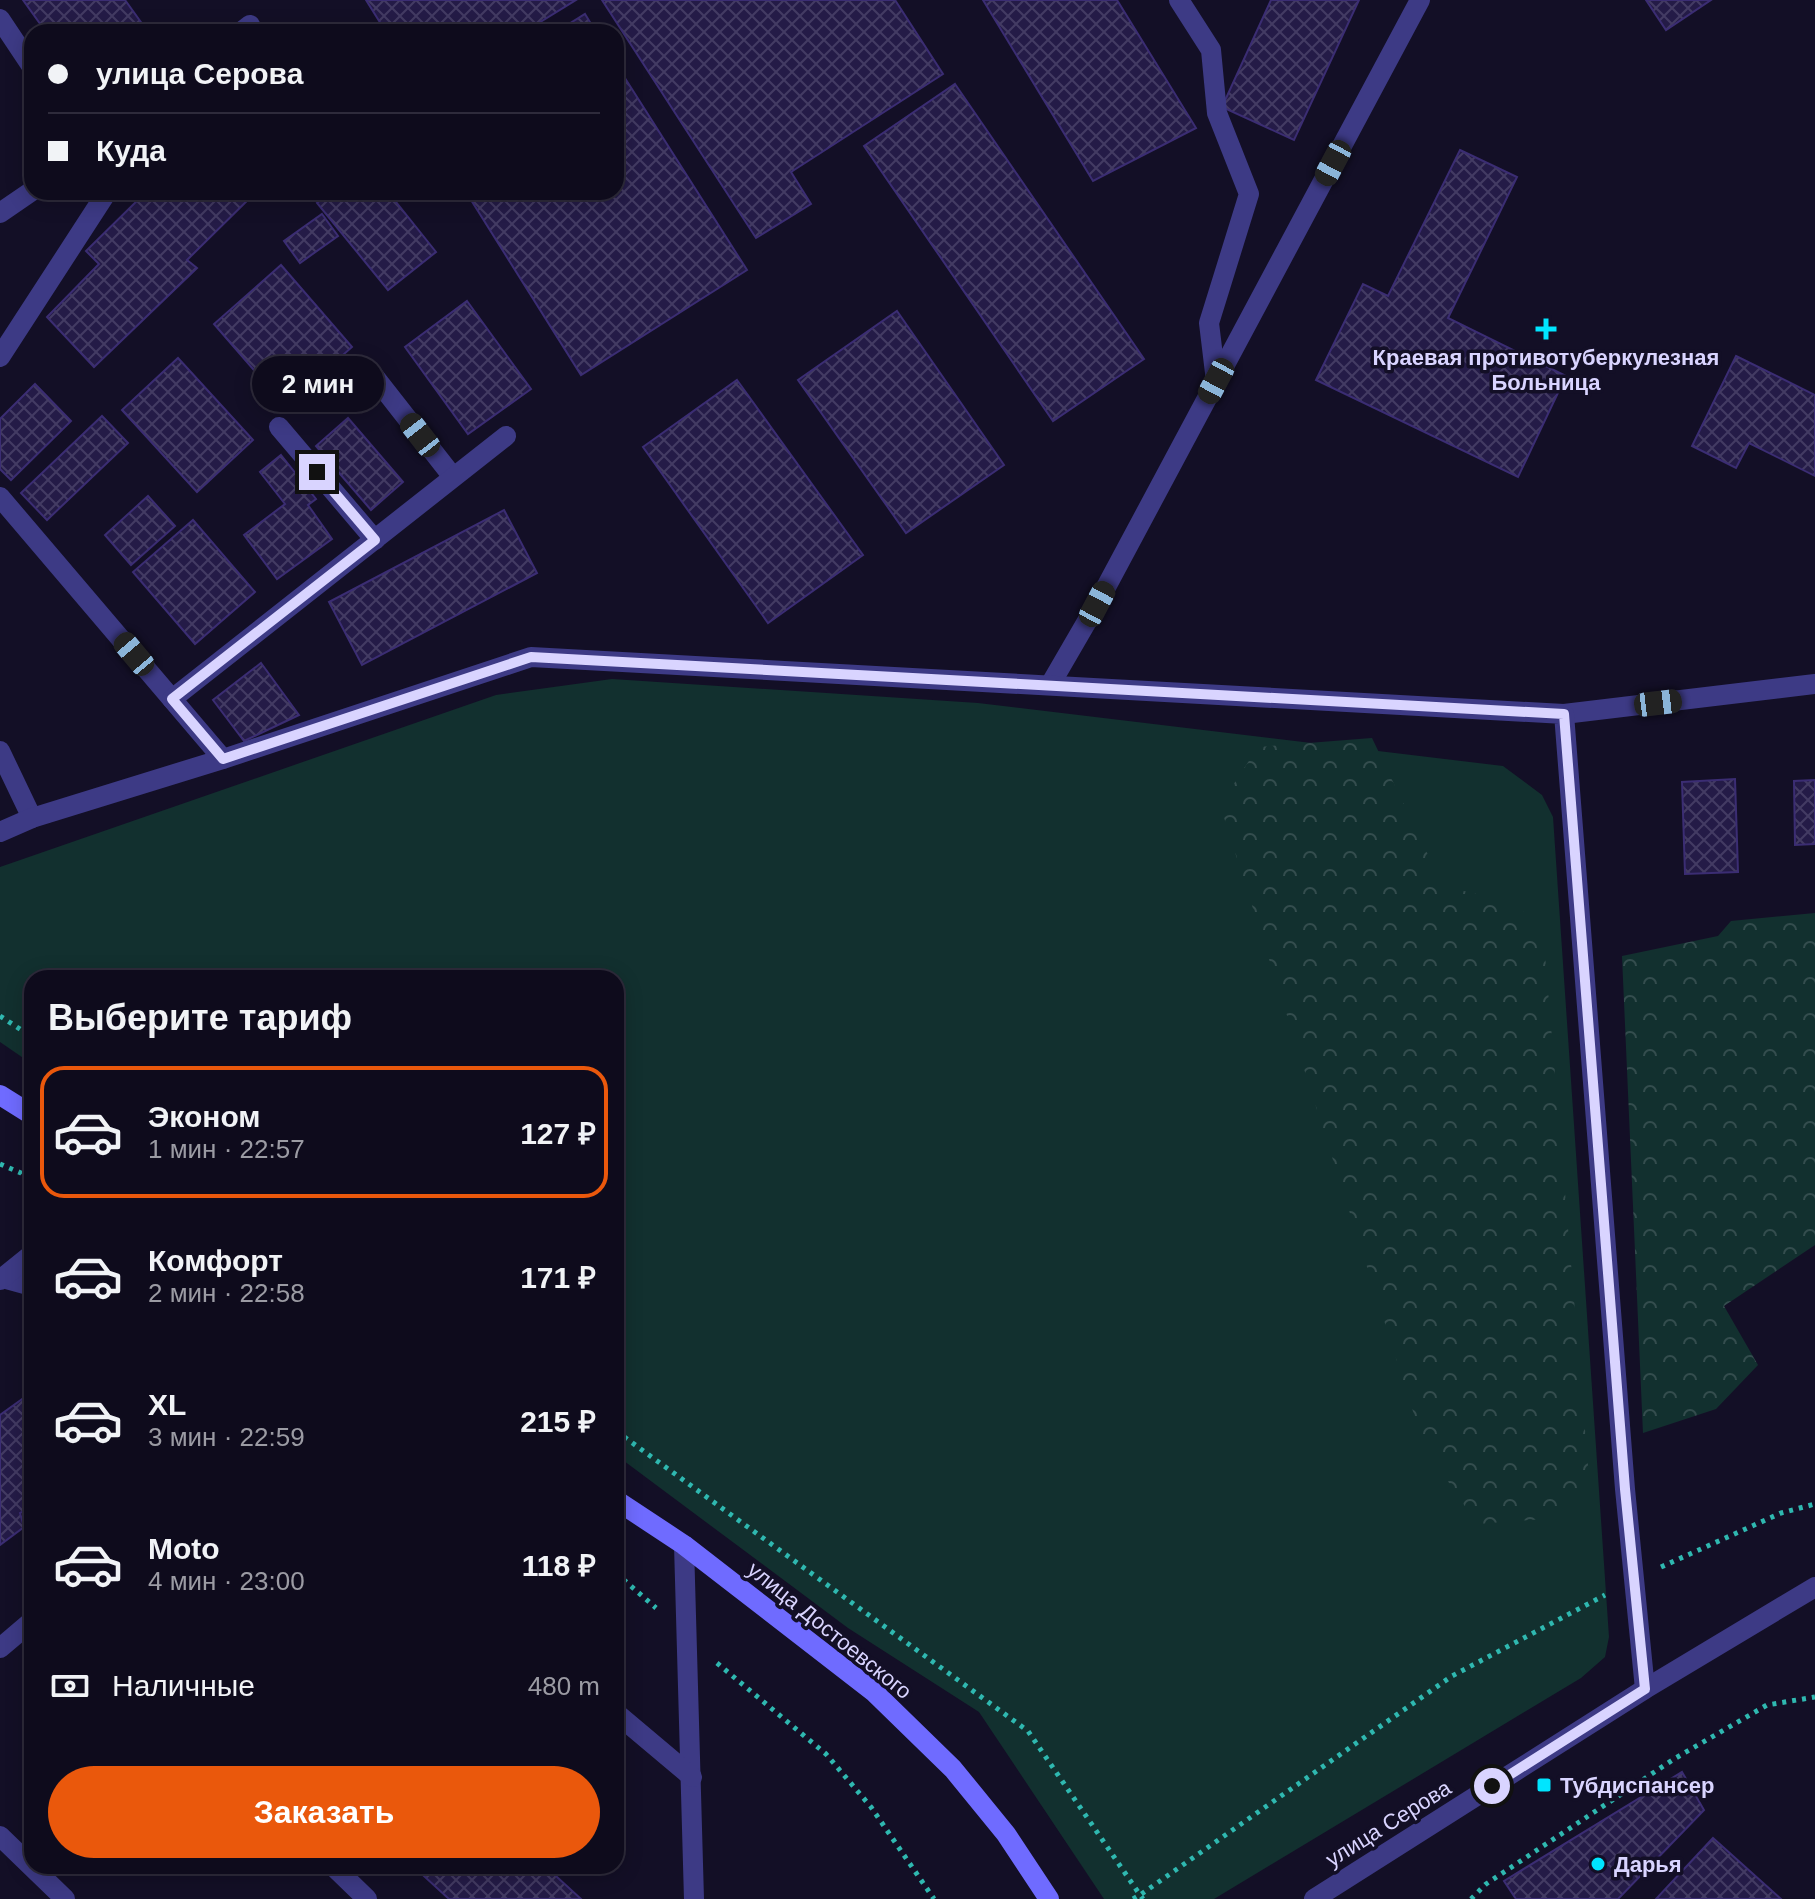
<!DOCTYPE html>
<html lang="ru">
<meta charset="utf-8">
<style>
body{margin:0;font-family:Arial,sans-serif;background:#1c1929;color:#f1f3f6;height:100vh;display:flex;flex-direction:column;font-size:30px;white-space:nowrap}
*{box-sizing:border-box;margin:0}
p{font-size:26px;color:#9b9ba3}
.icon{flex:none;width:44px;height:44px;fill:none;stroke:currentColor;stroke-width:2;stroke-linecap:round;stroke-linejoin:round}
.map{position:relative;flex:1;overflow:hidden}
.side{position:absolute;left:24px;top:970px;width:600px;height:904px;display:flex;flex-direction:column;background:#0e0b1c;border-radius:24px;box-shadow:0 4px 20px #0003,0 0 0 2px #2e2b3b}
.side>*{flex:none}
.top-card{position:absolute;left:24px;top:24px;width:600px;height:176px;border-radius:24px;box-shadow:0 4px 20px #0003,0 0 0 2px #2e2b3b;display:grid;align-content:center;height:176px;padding:0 24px;background:#0e0b1c}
.end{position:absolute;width:36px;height:36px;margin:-18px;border:10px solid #d9d4ff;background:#111;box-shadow:0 0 0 4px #111}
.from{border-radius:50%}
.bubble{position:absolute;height:56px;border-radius:28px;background:#0e0b1c;box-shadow:0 4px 20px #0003,0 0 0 2px #2e2b3b;font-size:26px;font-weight:700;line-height:56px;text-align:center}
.car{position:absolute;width:24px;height:48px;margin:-24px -12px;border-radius:10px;box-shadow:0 0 6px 2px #0007;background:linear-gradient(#222 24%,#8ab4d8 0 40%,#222 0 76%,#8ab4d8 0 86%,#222 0)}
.top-card b{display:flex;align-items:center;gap:28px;height:76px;font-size:30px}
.top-card b+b{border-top:2px solid #2e2b3b}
.top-card i{width:20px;height:20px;background:#f1f3f6}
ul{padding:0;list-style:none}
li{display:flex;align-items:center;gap:24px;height:132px;margin:0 16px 12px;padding:0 8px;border:4px solid transparent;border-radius:24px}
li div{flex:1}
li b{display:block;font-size:30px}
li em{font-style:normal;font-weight:700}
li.selected{border-color:#ea580c}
li>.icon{width:72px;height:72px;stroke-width:1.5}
h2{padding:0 24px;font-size:36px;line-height:96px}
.pay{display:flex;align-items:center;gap:20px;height:88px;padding:0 24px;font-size:30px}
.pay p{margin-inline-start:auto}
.button{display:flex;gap:16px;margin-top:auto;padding:16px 24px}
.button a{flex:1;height:92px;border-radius:48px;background:#ea580c;color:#fff;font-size:32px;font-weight:700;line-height:92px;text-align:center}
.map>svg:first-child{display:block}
.green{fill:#12302f}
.forest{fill:url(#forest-crowns)}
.building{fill:url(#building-cross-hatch);stroke:#3b2d73;stroke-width:2}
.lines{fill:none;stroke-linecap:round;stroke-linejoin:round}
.path{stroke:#2fb8b0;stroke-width:5;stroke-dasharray:4 6;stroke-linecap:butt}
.service{stroke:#3d3a85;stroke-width:20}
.tertiary{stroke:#3d3a85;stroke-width:20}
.secondary{stroke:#6f6bff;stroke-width:20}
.route{stroke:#d9d4ff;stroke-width:10}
.poi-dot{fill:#00e5ff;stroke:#130f26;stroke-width:3}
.labels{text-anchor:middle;stroke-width:7;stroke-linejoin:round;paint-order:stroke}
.poi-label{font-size:22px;font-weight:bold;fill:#d9d4ff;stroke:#130f26;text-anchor:start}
.street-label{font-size:22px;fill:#d9d4ff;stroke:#130f26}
</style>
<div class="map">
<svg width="1815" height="1899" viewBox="0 0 1815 1899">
<defs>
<pattern id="forest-crowns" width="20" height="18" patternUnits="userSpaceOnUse" patternTransform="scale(2)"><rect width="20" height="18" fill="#12302f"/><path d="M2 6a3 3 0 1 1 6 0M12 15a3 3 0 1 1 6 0" fill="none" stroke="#344d4e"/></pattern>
<pattern id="building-cross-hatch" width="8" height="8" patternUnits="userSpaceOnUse" patternTransform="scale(2)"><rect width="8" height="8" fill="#241b47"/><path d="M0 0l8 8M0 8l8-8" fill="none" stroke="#433b63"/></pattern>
</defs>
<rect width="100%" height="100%" fill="#130f26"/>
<polygon class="green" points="612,679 978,703 1503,766 1542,795 1553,817 1609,1637 1605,1657 1581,1678 1214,1899 1104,1899 979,1712 848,1628 616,1455 616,978 32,978 32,1064 0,1042 0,867 496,695"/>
<g class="forest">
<polygon points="1372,738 1443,886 1514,903 1543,931 1589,1477 1544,1519 1477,1524 1424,1446 1220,805 1258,747"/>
<polygon points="1815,913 1815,1245 1724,1306 1758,1365 1716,1409 1643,1433 1622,956 1718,936 1731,921"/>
</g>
<g class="building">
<polygon points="23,0 125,0 148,32 46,32"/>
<polygon points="366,0 576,0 524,32 386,32"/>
<polygon points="602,0 895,0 943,74 791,172 811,204 756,238"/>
<polygon points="983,0 1117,0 1196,128 1093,181"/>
<polygon points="1271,0 1359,0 1294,140 1222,107"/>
<polygon points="1646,0 1711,0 1666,30"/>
<polygon points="585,14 596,32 556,32"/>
<polygon points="616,64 747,270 581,375 466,192 616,192"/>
<polygon points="955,84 1144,359 1053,421 864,146"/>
<polygon points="1460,150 1517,177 1448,318 1566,376 1518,477 1316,380 1363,284 1388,296"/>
<polygon points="146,192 244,192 249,199 187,260 197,268 94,367 47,317 99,264 86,251"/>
<polygon points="331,192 388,192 436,252 388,290 317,203"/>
<polygon points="322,214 338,236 300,263 284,241"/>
<polygon points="281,265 352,347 285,406 214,324"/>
<polygon points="467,301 531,389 468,434 405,347"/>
<polygon points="897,311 1004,465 906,533 798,380"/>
<polygon points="1736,356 1815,395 1815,476 1749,443 1736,468 1692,446"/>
<polygon points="178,358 253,440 197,492 122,410"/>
<polygon points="737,380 863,555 768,623 643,447"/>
<polygon points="35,384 71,421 11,480 0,469 0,419"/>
<polygon points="102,416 128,443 47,520 21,493"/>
<polygon points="348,418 403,482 371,510 316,446"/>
<polygon points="281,455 316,499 308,505 332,539 277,579 244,535 285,504 260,472"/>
<polygon points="148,496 175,526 131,565 105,535"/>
<polygon points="504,510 537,573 362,665 329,602"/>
<polygon points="193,520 255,592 195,644 133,572"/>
<polygon points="261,663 299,715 244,741 213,700"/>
<polygon points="1735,779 1738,872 1685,874 1682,782"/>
<polygon points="1815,780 1815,844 1795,845 1794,781"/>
<polygon points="32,1392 32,1507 20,1513 24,1527 0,1545 0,1415"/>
<polygon points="1682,1772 1704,1810 1618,1899 1516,1899 1504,1881"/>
<polygon points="1713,1838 1781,1899 1656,1899"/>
<polygon points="413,1866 545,1866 581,1899 449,1899"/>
</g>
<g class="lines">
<g class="path">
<polyline points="0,1016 32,1037"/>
<polyline points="0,1164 21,1173 32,1184"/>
<polyline points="616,1431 1028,1731 1140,1895 1452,1676 1605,1595"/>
<polyline points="1661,1567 1781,1513 1815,1504"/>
<polyline points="616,1573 656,1608"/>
<polyline points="717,1663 826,1754 871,1807 934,1899"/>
<polyline points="1133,1899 1140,1895 1143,1899"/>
<polyline points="1471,1899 1486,1884 1674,1759 1767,1705 1815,1697"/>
</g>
<g class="service">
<polyline points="1179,0 1211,50 1217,113 1249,194 1209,323 1216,381"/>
<polyline points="0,19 32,67"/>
<polyline points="241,32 250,25"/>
<polyline points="0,213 32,191"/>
<polyline points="0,357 107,192"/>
<polyline points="370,371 453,477"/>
<polyline points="279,427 375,540"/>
<polyline points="0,497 223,759"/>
<polyline points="1050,685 1097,604 1420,0"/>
<polyline points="172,699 506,436"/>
<polyline points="1564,714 1815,684"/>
<polyline points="0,751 32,818"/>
<polyline points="0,832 32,818 223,759 531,657 1564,714 1625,1489 1645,1689"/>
<polyline points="3,1278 32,1286"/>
<polyline points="0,1280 32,1254"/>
<polyline points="684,1545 694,1899"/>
<polyline points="0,1648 32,1621"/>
<polyline points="616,1713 692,1777"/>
<polyline points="0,1836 65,1899"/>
<polyline points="333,1866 367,1899"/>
</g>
<polyline class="tertiary" points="1314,1899 1645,1689 1815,1587"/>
<g class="secondary">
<polyline points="0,1095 32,1115"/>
<polyline points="616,1500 684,1545 874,1692 953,1769 1006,1834 1049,1899"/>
</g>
</g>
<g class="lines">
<polyline class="route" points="317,472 375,540 172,699 223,759 531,657 1564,714 1625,1489 1645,1689 1492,1786"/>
</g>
<g class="poi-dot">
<path d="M1542 317h8v8h8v8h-8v8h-8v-8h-8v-8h8z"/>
<rect x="1536" y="1777" width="16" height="16" rx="4"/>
<circle cx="1598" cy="1864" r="8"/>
</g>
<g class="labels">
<g class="poi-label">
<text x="1546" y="365" text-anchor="middle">Краевая противотуберкулезная<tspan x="1546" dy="25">Больница</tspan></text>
<text x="1560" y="1793">Тубдиспансер</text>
<text x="1614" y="1872">Дарья</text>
</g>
<g class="street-label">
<text transform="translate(830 1630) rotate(39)" y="8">улица Достоевского</text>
<text transform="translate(1388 1823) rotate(-32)" y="8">улица Серова</text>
</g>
</g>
</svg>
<i class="end from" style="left:1492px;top:1786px"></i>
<i class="end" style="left:317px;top:472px"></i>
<div class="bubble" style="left:252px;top:356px;width:132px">2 мин</div>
<i class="car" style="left:1333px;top:163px;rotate:208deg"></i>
<i class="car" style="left:1216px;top:381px;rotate:208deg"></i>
<i class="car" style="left:420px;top:435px;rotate:322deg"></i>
<i class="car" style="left:1097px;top:604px;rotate:28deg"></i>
<i class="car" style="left:134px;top:654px;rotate:320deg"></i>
<i class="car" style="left:1658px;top:703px;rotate:83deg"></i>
<div class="top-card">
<b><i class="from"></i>улица Серова</b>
<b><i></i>Куда</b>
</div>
<section class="side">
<h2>Выберите тариф</h2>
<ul>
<li class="selected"><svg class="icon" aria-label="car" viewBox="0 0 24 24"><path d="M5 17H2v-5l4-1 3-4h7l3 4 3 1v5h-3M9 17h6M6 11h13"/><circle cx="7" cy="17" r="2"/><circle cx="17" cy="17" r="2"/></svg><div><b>Эконом</b><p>1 мин · 22:57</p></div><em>127 ₽</em></li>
<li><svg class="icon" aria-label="car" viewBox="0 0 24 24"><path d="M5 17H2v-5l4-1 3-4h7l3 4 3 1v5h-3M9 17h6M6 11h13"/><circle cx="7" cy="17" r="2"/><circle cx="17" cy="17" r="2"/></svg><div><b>Комфорт</b><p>2 мин · 22:58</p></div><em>171 ₽</em></li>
<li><svg class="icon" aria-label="car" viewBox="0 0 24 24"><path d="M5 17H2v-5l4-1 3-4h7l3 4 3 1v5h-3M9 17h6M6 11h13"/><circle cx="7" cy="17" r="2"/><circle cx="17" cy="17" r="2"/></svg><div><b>XL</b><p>3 мин · 22:59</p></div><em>215 ₽</em></li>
<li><svg class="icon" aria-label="car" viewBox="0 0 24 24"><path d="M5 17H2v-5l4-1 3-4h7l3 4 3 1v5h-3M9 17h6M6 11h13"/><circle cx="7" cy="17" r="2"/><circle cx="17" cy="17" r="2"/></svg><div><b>Moto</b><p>4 мин · 23:00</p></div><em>118 ₽</em></li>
</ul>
<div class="pay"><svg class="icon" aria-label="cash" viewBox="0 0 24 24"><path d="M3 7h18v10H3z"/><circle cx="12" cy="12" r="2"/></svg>Наличные<p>480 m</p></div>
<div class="button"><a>Заказать</a></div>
</section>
</div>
